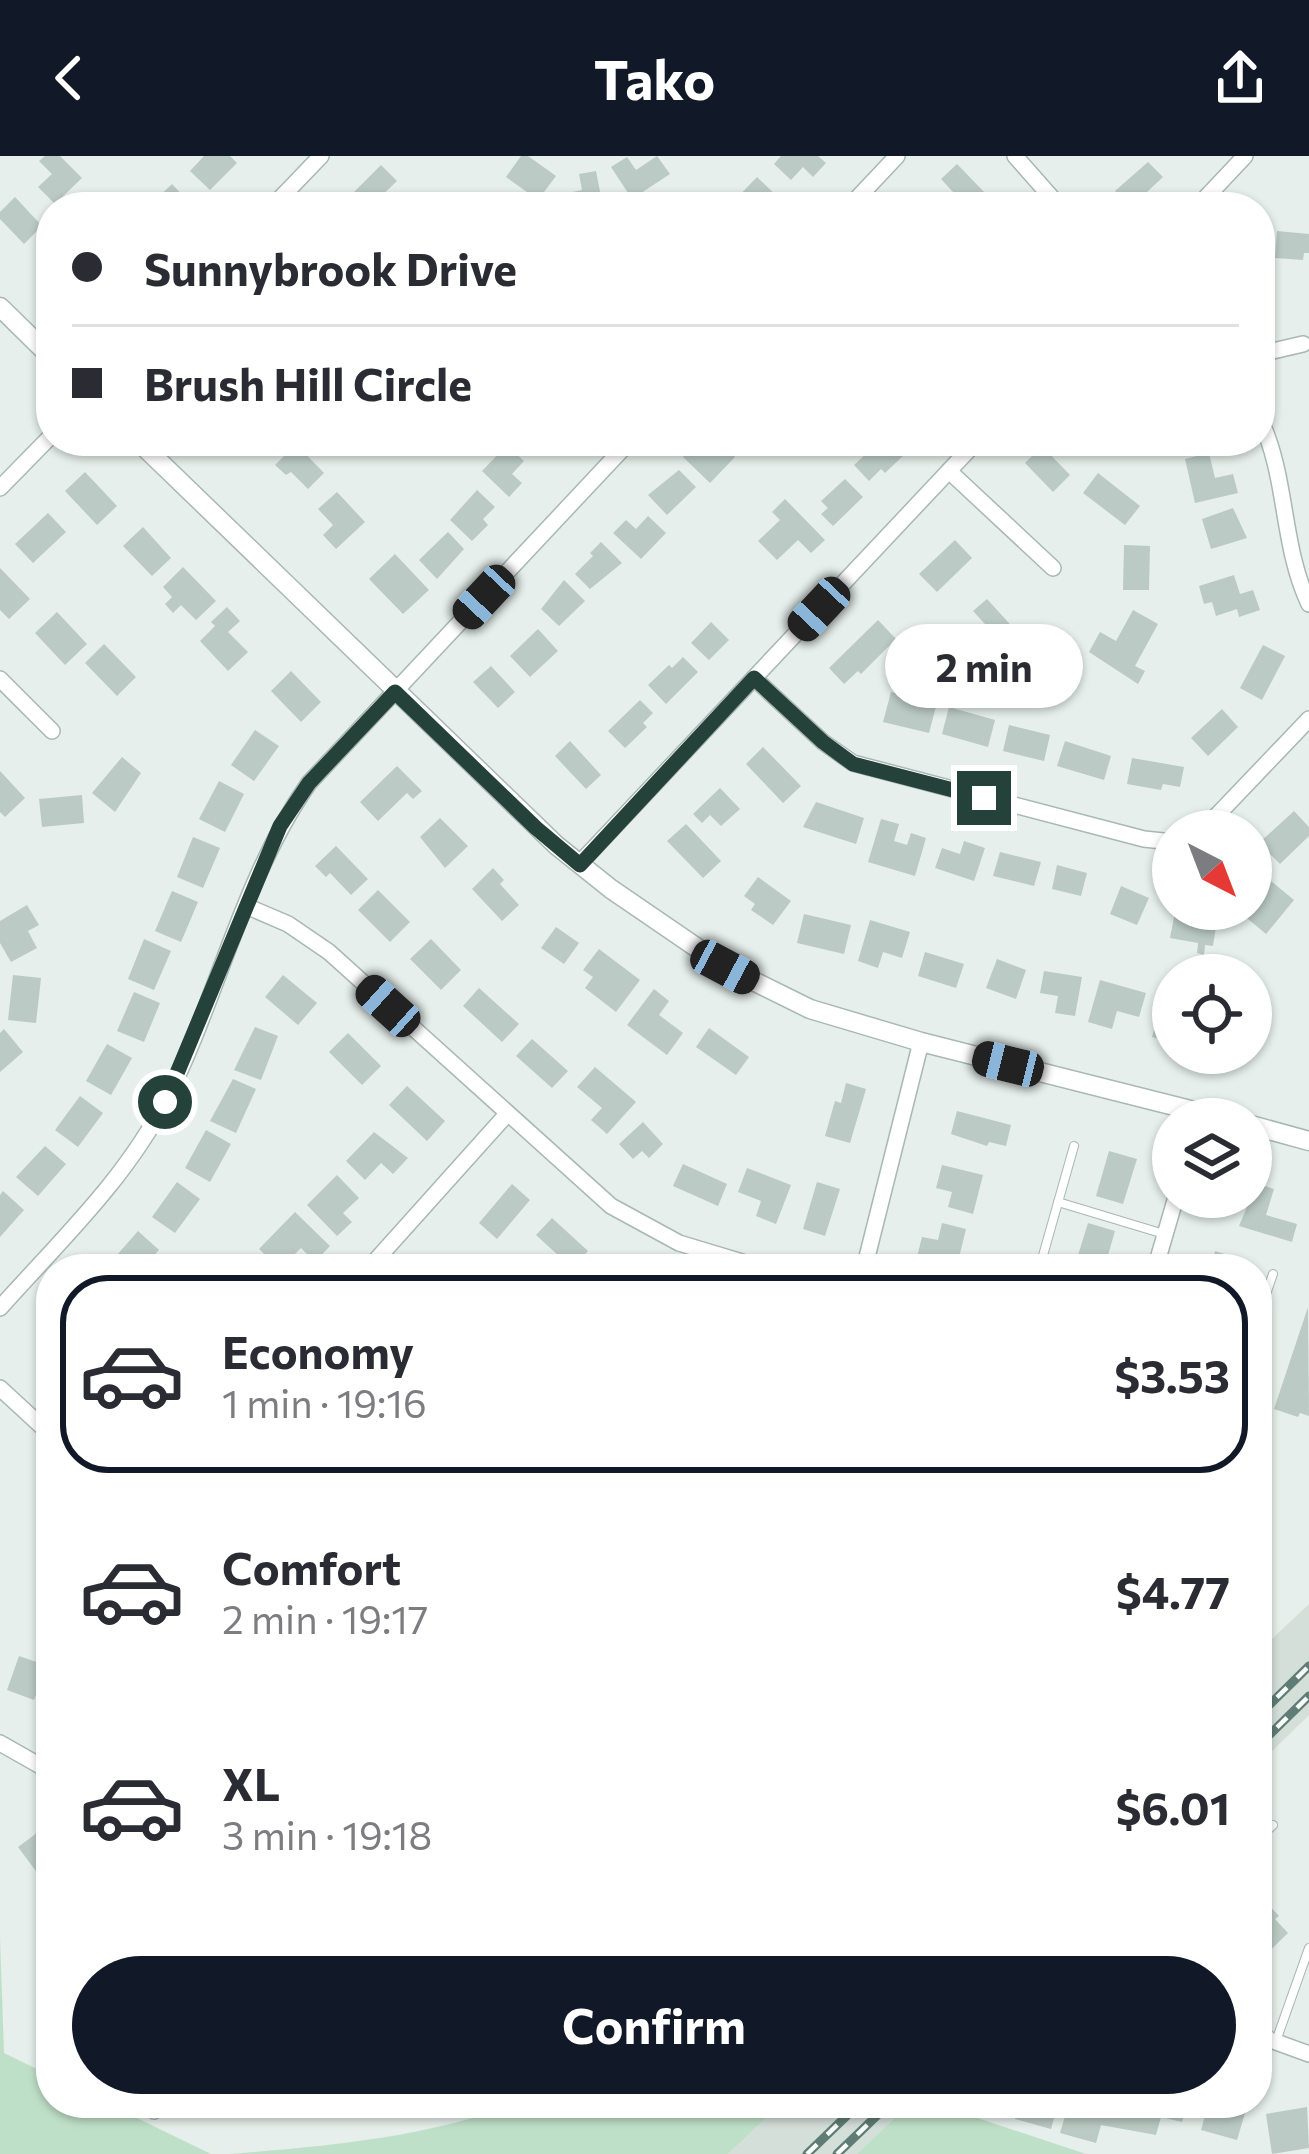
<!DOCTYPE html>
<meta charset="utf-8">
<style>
body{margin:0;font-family:Commissioner,sans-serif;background:#f2f2f3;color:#2b2b33;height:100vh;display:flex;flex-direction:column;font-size:45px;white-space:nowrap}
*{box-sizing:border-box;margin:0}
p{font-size:39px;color:#7c7c81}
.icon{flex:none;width:66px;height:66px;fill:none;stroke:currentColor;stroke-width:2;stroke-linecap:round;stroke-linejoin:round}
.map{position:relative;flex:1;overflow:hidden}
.drawer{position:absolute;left:36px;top:1098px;width:1236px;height:864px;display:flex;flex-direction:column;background:#fff;border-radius:48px;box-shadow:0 3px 9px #0004}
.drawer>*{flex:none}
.hud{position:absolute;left:36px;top:36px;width:1239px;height:264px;border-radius:48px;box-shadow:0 3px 9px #0004;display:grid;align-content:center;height:264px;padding:0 36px;background:#fff}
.needle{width:78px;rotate:138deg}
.buttons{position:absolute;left:1152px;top:654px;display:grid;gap:24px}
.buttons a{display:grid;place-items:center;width:120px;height:120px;border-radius:50%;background:#fff;box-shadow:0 3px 9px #0004;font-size:60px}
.end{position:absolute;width:54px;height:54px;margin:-27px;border:15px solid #24423a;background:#fff;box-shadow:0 0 0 6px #fff}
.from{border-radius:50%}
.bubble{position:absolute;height:84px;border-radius:42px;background:#fff;box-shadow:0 3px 9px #0004;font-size:39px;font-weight:700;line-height:84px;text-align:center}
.car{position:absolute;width:36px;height:72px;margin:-36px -18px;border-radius:15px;box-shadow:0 0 9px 3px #0007;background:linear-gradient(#222 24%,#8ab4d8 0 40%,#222 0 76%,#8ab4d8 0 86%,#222 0)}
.hud b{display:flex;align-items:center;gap:42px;height:114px;font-size:45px}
.hud b+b{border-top:3px solid #e1e1e2}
.hud i{width:30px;height:30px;background:#2b2b33}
ul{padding:21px 0 0;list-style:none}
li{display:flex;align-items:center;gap:36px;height:198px;margin:0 24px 18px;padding:0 12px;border:6px solid transparent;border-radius:48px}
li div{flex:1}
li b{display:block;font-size:45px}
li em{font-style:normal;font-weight:700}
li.active{border-color:#111827}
li>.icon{width:108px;height:108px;stroke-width:1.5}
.cta{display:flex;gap:24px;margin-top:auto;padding:24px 36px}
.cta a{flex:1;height:138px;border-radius:72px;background:#111827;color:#fff;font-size:48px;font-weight:700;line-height:138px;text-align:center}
header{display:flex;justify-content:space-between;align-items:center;height:156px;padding:0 36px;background:#111827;color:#fff;font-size:54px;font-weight:700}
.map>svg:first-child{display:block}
.built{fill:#d4dfda}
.green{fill:#bfe0c8}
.building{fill:#bbcac4}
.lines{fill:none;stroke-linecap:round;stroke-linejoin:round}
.service-casing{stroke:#a8b8b2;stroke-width:10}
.minor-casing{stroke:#a8b8b2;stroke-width:18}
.tertiary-casing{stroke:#a8b8b2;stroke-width:21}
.service{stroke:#fff;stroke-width:8}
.minor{stroke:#fff;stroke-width:15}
.tertiary{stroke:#fff;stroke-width:18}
.rail-casing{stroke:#5f7d75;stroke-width:9}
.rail{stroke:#f7fbf9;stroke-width:4.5;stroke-dasharray:14;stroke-linecap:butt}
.route{stroke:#24423a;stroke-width:15}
</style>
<header><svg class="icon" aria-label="back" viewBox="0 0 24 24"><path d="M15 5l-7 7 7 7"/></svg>Tako<svg class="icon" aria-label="share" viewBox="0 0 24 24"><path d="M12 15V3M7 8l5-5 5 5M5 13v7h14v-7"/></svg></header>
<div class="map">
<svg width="1309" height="1998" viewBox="0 0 1309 1998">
<rect width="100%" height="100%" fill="#e6efeb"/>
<g class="built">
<polygon points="1309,1448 1309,1559 1257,1610 1257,1497"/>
<polygon points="782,1947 910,1947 857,1998 728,1998"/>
</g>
<g class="green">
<polygon points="0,1781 4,1897 51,1920 51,1947 106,1947 211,1998 0,1998"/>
<path d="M518,1947h264l-54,51h-500c100,-8 195,-16 290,-51z"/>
<polygon points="910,1947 932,1947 1086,1998 857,1998"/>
</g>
<g class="building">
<polygon points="45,0 60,0 82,22 55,48 38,31 52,18 39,5"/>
<polygon points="204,0 230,0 237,7 210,34 190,15"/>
<polygon points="521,0 528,0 556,20 538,44 506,21"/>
<polygon points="657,0 670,18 632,43 611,11 627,1 636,14"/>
<polygon points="781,0 818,0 826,7 813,21 803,11 791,24 774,8"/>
<polygon points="1148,6 1163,21 1131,51 1115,35"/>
<polygon points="957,8 986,38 972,51 967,51 941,23"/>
<polygon points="381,9 397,25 370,51 360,51 349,41"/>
<polygon points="596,15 603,51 561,51 558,39 582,34 579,18"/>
<polygon points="757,21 786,49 784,51 738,51 733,46"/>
<polygon points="172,28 189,46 183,51 148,51"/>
<polygon points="15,41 42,70 24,88 0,63 0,56"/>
<polygon points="1277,75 1309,78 1309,97 1304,97 1303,104 1275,102"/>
<polygon points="717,285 735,301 710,327 683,301 696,287 706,297"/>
<polygon points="880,285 893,285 905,298 885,317 881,313 869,325 854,309"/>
<polygon points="296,288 324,317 308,333 291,316 286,319 275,309"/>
<polygon points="507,289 524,305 512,318 522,327 509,341 482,315"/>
<polygon points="1042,290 1070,319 1053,336 1025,307"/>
<polygon points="1209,297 1215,322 1233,318 1238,337 1195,347 1185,303"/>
<polygon points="679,314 696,331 667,359 648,339"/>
<polygon points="85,316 117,350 97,369 65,335"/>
<polygon points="1098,317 1140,350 1125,369 1083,337"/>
<polygon points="845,323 863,341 833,370 821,358 828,352 821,345"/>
<polygon points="477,334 495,351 483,363 488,369 472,385 450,364"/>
<polygon points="337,336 365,366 336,393 323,379 333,369 318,353"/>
<polygon points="785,343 825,384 811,397 798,384 777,404 758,385 780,364 772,356"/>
<polygon points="1233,352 1247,382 1211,393 1202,363"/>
<polygon points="48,357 66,376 33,407 15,388"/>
<polygon points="648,360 666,377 641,403 613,377 626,364 636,373"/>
<polygon points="143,371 171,402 152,420 123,390"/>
<polygon points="448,376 464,393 437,423 419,404"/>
<polygon points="955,384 972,402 937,436 919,418"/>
<polygon points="601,386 622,407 590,433 575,418 593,400 590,397"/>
<polygon points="1124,389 1150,390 1149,434 1123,434"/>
<polygon points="395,398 429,434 403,458 369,423"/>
<polygon points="183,411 216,445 196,464 181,449 173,457 165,448 172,441 163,431"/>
<polygon points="0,412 30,443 9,463 0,454"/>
<polygon points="1234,419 1240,438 1253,434 1260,454 1239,461 1237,453 1216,460 1212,446 1204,448 1199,430"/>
<polygon points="564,424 585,445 559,470 541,453"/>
<polygon points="987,443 1018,477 999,495 979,473 985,468 973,455"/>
<polygon points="227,451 240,465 228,476 248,496 228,515 200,485 215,470 211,466"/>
<polygon points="1133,454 1158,468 1135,510 1145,515 1138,528 1089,496 1100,476 1116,485"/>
<polygon points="57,456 87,488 65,509 35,477"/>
<polygon points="878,464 896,483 861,518 858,515 844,528 829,512"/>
<polygon points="711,466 729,484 709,504 691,487"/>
<polygon points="538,473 558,495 530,521 510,500"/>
<polygon points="104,488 136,521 117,540 85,507"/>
<polygon points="1060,489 1068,491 1061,526 1025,519 1030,495 1057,501"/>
<polygon points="1263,489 1285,500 1262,544 1240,532"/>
<polygon points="683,501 698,516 666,548 648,529 669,509 672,512"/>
<polygon points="491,510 515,536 498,552 473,526"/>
<polygon points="291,515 321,546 301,566 271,535"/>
<polygon points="891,536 937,547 929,577 883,566"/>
<polygon points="640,544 653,557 643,567 647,571 625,592 608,575"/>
<polygon points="949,551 995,564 988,591 942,578"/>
<polygon points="1222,553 1238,571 1208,600 1191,582"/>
<polygon points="1009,569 1050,579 1044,605 1003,595"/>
<polygon points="255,574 279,590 254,625 231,609"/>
<polygon points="570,585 601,619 586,633 555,600"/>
<polygon points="1065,585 1111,600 1104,624 1057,610"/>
<polygon points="763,591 801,630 783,647 746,608"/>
<polygon points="122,601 141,617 115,656 92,637"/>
<polygon points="1132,602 1184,611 1180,631 1163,628 1161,634 1127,628"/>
<polygon points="397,610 422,635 413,643 407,637 378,665 360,646"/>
<polygon points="0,615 25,642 5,661 0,656"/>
<polygon points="219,625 244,638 225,676 199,663"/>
<polygon points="720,632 740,653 721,670 710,659 702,667 693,658"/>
<polygon points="82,639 84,667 42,671 39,643"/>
<polygon points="816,646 864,662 856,688 803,671"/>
<polygon points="1294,655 1309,671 1309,680 1280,708 1259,687"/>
<polygon points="440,662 468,690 445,712 420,681"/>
<polygon points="881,663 899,668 894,685 907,689 911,677 926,682 915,720 868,706"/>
<polygon points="686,668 721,705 703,722 667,685"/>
<polygon points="193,681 220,692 203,732 177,721"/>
<polygon points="964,685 985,692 974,725 935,712 942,692 960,698"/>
<polygon points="336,690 368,723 351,739 330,717 326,721 315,710"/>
<polygon points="1000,696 1041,706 1034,730 993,720"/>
<polygon points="1057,709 1087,717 1081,740 1052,733"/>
<polygon points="493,712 504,724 500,728 519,749 502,765 472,733"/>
<polygon points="1265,720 1294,744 1266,778 1236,753 1251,753 1251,737"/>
<polygon points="758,721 791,745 773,769 751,754 755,748 744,740"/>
<polygon points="1121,730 1149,742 1137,769 1110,758"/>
<polygon points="378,734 410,766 390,786 358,754"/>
<polygon points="172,735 198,746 181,786 155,775"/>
<polygon points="27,749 39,769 28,775 37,792 11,806 0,787 0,765"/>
<polygon points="1175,756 1217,764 1213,790 1205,789 1204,799 1197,797 1198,787 1170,782"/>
<polygon points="804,758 851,769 844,798 797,787"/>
<polygon points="870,764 910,776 902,802 883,796 878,812 858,805"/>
<polygon points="556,771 579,787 564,808 541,792"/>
<polygon points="144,783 171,795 154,834 128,823"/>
<polygon points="431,783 461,814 441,834 410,803"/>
<polygon points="599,793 640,824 616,856 585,832 593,821 583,814"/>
<polygon points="925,796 964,808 956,832 918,820"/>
<polygon points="997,803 1026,814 1016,843 986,832"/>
<polygon points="1044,815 1082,821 1075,860 1055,857 1058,840 1040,837"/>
<polygon points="13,819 41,822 36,867 8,864"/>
<polygon points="283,819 317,847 298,869 265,841"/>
<polygon points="1100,824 1146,837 1139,861 1117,855 1112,873 1088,866"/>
<polygon points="479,832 519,868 502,886 463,850"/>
<polygon points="654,833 669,845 659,859 683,877 667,899 627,869"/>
<polygon points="134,836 160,847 144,886 117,875"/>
<polygon points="1159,857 1173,861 1173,887 1152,881"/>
<polygon points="255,871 278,880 261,924 234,914"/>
<polygon points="709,872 749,901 736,919 696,891"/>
<polygon points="4,873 23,896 0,916 0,877"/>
<polygon points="348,877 381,910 362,929 329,896"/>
<polygon points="532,883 568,915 552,932 516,900"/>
<polygon points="107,888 132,902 111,939 86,925"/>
<polygon points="595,911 636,946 607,978 591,964 602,952 577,931"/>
<polygon points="233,923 256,933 236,977 210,965"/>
<polygon points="846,927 866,933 850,987 825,980 835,945 841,947"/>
<polygon points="407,930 445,965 427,985 389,949"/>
<polygon points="80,940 103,957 78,991 55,974"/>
<polygon points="957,955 1011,969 1006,990 989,986 987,990 951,978"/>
<polygon points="643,966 663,988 649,1002 642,995 633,1003 619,988"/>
<polygon points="206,974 231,988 210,1026 185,1012"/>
<polygon points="374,976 408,1002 393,1018 381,1007 365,1024 346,1005"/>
<polygon points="45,990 66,1008 38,1040 16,1021"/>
<polygon points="1109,995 1137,1003 1123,1048 1096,1040"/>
<polygon points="683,1008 727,1028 718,1050 673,1030"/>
<polygon points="942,1009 983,1019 973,1058 948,1051 952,1036 936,1032"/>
<polygon points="747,1012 791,1029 776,1068 756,1060 761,1045 738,1036"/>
<polygon points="337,1019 359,1042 343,1057 352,1066 337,1080 307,1049"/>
<polygon points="177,1026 200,1043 175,1077 152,1061"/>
<polygon points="817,1026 840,1033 825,1080 803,1073"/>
<polygon points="1252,1026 1274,1033 1266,1059 1297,1068 1292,1086 1239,1070 1251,1041"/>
<polygon points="512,1028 530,1044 497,1083 479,1067"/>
<polygon points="3,1035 24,1054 0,1081 0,1039"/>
<polygon points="295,1056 330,1090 315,1106 301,1092 280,1113 259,1093"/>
<polygon points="552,1062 588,1095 572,1112 536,1079"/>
<polygon points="942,1067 966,1073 957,1110 917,1101 922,1081 938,1084"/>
<polygon points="1088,1067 1115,1075 1104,1113 1074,1112"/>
<polygon points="138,1075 159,1094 142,1113 116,1113 110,1107"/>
<polygon points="1215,1095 1243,1104 1240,1113 1210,1113"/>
<polygon points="1308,1151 1309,1260 1300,1257 1298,1261 1274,1253"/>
<polygon points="19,1500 51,1511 50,1538 38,1534 34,1544 7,1534"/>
<polygon points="37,1677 51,1696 51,1727 47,1730 18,1691"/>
<polygon points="1257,1737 1279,1760 1275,1763 1288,1777 1257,1807"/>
<polygon points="1019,1947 1058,1947 1051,1973 1015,1963"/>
<polygon points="1069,1947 1111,1947 1126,1951 1127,1947 1248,1947 1237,1984 1201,1974 1206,1956 1187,1950 1182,1966 1161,1961 1156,1979 1101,1969 1096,1987 1060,1977"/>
<polygon points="1307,1951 1309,1992 1272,1998 1266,1958"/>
</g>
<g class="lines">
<defs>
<g id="service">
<polyline points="1058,1046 1164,1078"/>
<polyline points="1042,1103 1074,990"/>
<polyline points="1257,1164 1273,1118"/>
<polyline points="1257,1684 1273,1669"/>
<polyline points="1257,1865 1275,1885"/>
<polyline points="1276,1885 1309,1792"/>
<polyline points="1257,1893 1274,1887"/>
</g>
<g id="minor">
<polyline points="1015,0 1060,51"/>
<polyline points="272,51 321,0"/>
<polyline points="849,51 897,0"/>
<polyline points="1197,51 1245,0"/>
<polyline points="1260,198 1303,188"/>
<path d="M1260,263c28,59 21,126 49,185"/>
<polyline points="949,315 1053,412"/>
<polyline points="0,332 51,280"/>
<polyline points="754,522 823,586 853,607 1144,683 1173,686"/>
<polyline points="0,523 52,575"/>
<polyline points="1202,675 1309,563"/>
<polyline points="579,708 977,285"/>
<polyline points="246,750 288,768 329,796 611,1050 679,1087 765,1113"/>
<polyline points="368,1113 507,958"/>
<polyline points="864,1113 921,886"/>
<polyline points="1155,1113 1176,1041"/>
<path d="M0,1152c58,-65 126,-129 166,-208 52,-103 76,-221 143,-317l321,-342"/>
<polyline points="0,1232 51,1279"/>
<polyline points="0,1587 51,1616"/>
<polyline points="1276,1886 1309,1898"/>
<polyline points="153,1947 154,1955"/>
</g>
<g id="tertiary">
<polyline points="0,151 51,201"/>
<polyline points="138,285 556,689 611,733 725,811 810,853 921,886 1226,963"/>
<polyline points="1251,969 1309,985"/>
</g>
</defs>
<use href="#service" class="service-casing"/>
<use href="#minor" class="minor-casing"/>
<use href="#tertiary" class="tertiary-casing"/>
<use href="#service" class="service"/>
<use href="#minor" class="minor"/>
<use href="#tertiary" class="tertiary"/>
<defs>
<g id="rail">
<polyline points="1257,1561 1309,1510"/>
<polyline points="1257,1591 1309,1540"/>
<polyline points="807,1998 860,1947"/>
<polyline points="837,1998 890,1947"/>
</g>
</defs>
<use href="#rail" class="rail-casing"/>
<use href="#rail" class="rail"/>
</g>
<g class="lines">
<polyline class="route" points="165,946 280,670 309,627 395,536 536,672 580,709 754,522 823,586 853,608 984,642"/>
</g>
</svg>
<div class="buttons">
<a><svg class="needle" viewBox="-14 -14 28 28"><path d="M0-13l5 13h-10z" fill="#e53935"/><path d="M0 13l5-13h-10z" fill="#7c7c81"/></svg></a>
<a><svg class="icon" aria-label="locate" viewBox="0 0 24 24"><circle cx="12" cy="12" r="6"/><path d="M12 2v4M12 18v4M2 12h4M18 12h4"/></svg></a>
<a><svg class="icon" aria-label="layers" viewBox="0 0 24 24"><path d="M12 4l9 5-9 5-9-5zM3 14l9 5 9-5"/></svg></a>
</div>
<i class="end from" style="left:165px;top:946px"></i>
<i class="end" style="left:984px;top:642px"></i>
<div class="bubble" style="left:885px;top:468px;width:198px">2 min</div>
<i class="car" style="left:484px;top:441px;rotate:223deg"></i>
<i class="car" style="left:819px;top:453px;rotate:223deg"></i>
<i class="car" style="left:725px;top:811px;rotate:118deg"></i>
<i class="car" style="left:388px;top:850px;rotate:312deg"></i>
<i class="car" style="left:1008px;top:908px;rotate:284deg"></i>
<div class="hud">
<b><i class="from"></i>Sunnybrook Drive</b>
<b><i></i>Brush Hill Circle</b>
</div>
<section class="drawer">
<ul>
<li class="active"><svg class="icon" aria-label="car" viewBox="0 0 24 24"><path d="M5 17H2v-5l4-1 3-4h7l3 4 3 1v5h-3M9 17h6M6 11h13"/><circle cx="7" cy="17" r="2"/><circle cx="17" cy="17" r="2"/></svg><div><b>Economy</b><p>1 min · 19:16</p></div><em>$3.53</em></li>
<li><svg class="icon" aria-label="car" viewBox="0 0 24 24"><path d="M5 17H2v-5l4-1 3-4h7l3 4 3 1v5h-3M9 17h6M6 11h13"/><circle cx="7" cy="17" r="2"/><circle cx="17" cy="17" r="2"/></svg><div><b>Comfort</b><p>2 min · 19:17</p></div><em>$4.77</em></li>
<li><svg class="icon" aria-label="car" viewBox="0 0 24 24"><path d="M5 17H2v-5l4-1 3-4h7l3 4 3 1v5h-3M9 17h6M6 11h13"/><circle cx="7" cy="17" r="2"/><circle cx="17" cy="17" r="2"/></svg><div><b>XL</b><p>3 min · 19:18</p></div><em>$6.01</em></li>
</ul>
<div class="cta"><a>Confirm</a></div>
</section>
</div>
